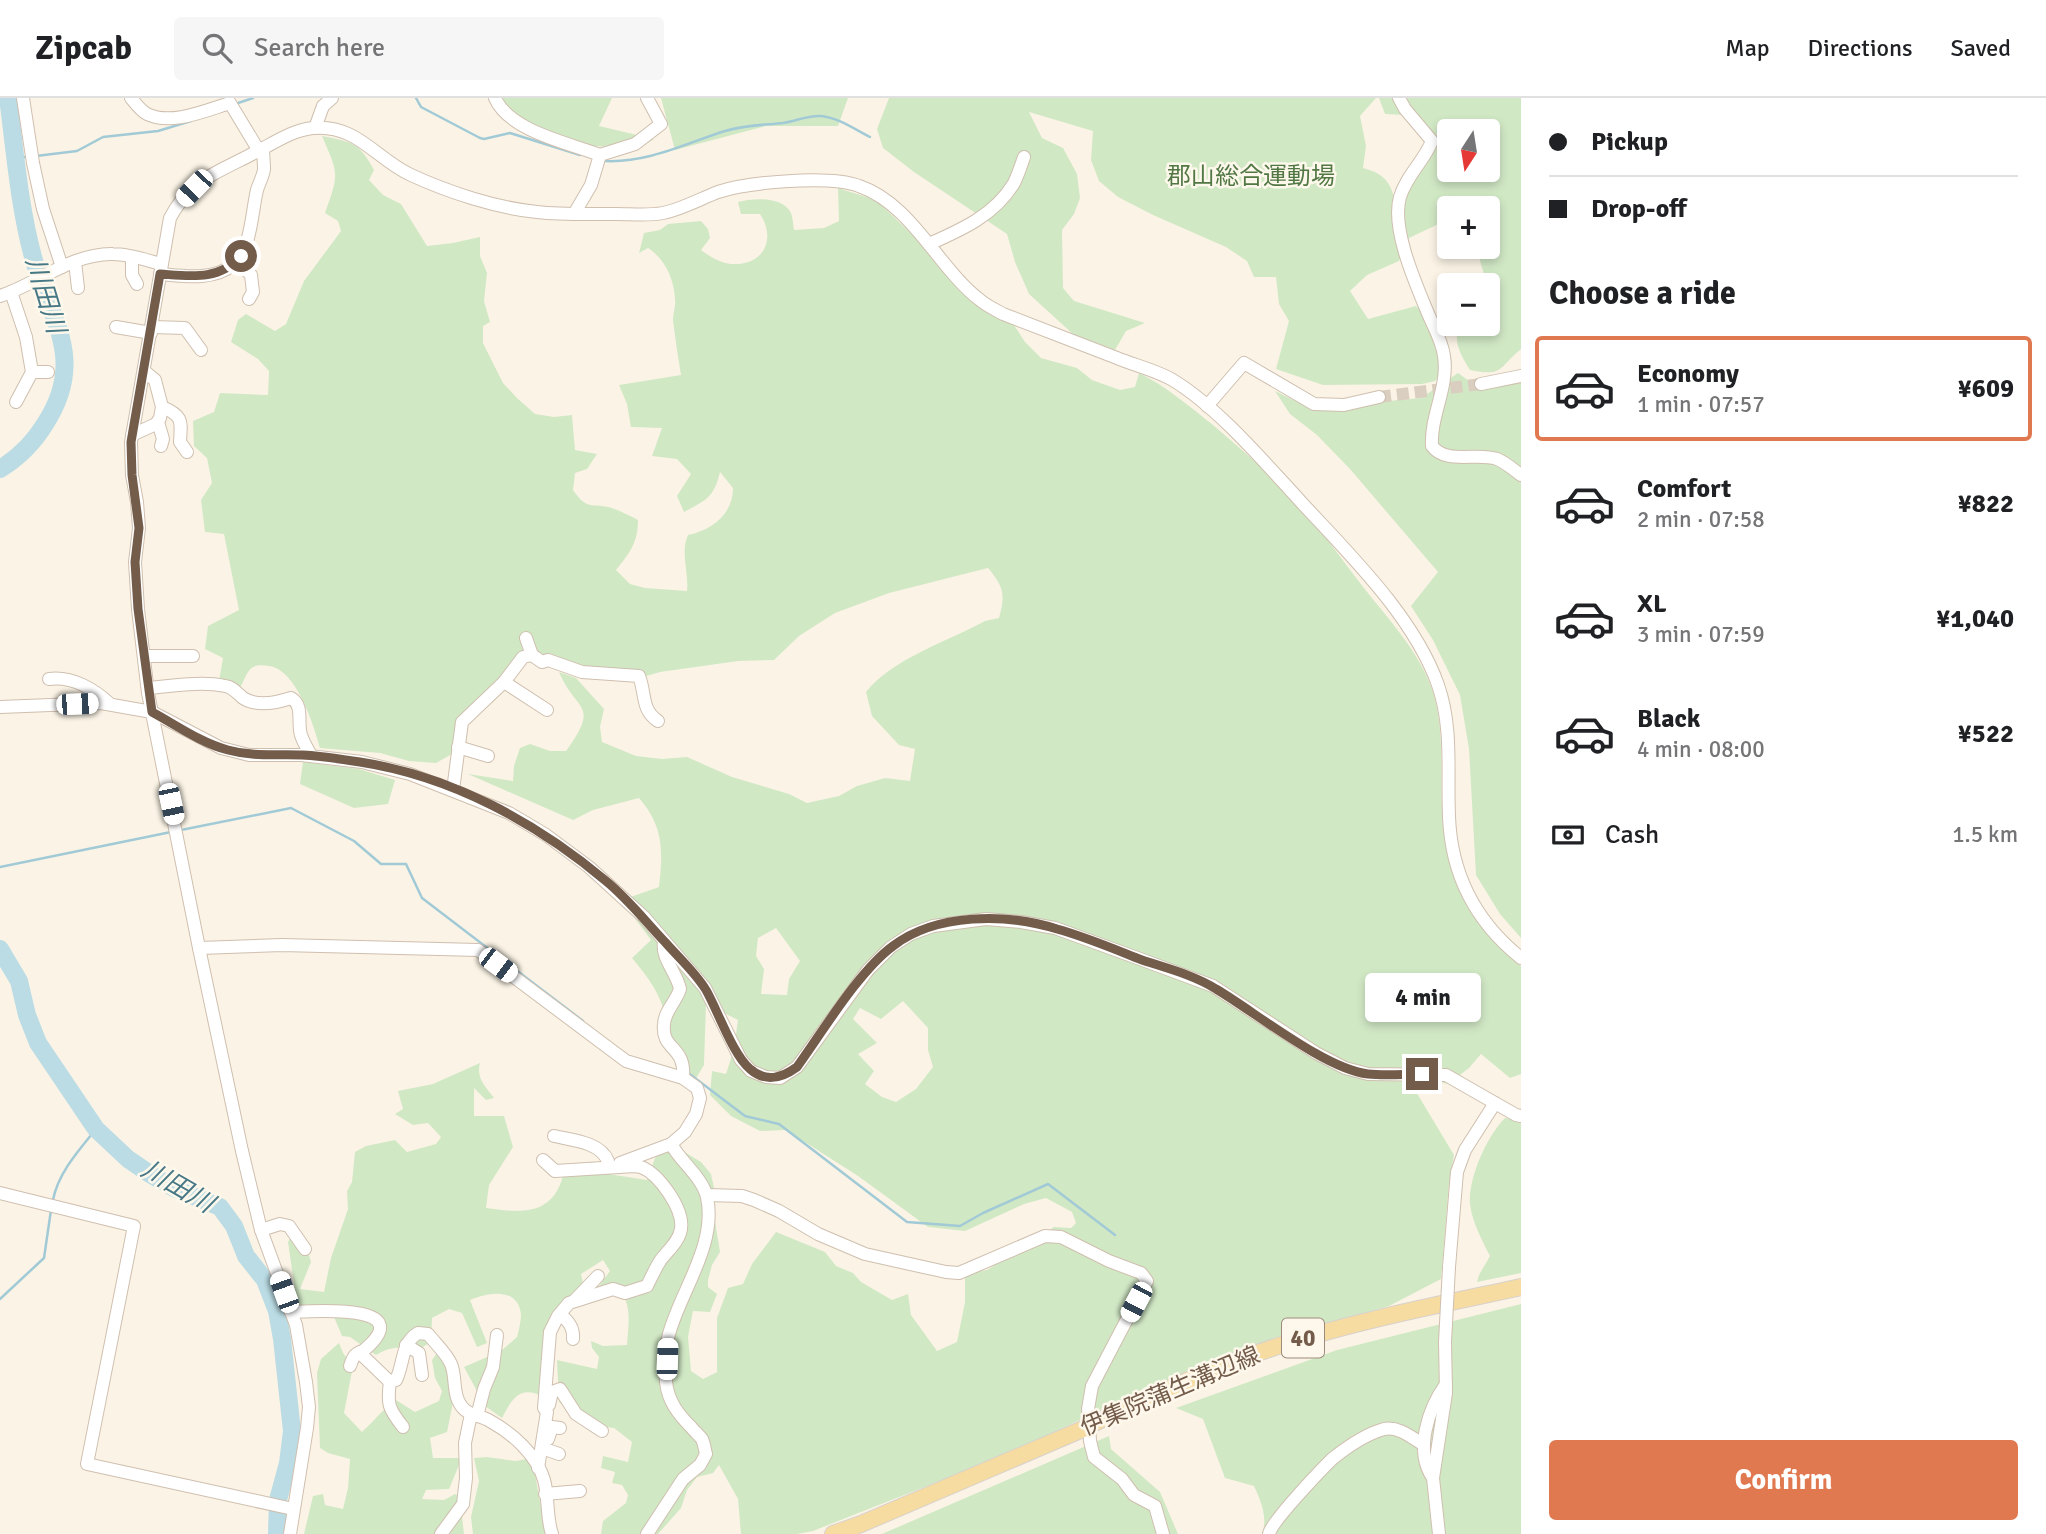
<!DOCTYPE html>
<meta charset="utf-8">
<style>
body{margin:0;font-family:Signika,"Noto Sans JP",sans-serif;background:#f6f6f6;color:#202124;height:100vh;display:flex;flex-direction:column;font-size:26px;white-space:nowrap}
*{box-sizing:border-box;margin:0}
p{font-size:23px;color:#757577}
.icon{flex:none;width:38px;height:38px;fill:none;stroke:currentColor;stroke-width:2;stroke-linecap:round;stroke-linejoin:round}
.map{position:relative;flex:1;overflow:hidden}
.side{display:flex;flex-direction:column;background:#fff;width:525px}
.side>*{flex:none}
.guide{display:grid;align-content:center;height:154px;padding:0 28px;background:#fff}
.needle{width:46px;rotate:192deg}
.controls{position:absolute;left:1437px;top:21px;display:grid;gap:14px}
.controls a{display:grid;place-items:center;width:63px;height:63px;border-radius:7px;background:#fff;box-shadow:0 4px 10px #0003;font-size:35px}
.end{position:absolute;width:32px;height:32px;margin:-16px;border:9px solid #745c4b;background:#fff;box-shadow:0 0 0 4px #fff}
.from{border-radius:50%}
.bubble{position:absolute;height:49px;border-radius:7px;background:#fff;box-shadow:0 4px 10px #0003;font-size:23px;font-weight:800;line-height:49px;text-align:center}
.car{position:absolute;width:21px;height:42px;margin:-21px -10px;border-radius:9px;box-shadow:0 0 5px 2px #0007;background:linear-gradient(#fff 24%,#345 0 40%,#fff 0 76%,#345 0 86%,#fff 0)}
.guide b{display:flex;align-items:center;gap:24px;height:66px;font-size:26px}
.guide b+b{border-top:2px solid #e0e0e0}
.guide i{width:18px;height:18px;background:#202124}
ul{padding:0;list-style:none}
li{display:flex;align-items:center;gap:21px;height:105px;margin:0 14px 10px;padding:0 14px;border:4px solid transparent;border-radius:7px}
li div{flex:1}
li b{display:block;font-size:26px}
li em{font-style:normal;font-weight:800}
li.selected{border-color:#e07850}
li>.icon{width:63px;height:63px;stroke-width:1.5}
h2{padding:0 28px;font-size:32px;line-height:84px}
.pay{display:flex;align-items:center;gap:18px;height:77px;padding:0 28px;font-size:26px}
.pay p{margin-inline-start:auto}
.button{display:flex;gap:14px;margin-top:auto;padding:14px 28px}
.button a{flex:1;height:80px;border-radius:7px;background:#e07850;color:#fff;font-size:28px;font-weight:800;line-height:80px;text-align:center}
header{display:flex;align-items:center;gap:42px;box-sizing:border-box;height:98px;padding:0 35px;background:#fff;border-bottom:2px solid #e0e0e0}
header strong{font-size:33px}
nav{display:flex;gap:38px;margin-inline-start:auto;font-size:24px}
.search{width:490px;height:63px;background:#f6f6f6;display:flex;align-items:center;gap:18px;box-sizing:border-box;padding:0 24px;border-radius:7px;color:#757577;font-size:26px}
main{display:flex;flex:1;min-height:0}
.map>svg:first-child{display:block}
.green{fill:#d1e8c5;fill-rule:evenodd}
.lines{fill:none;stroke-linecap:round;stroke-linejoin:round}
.stream{stroke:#a1cad6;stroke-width:2.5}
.river{stroke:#bbdce4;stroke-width:18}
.minor-tunnel{stroke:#d9cebf;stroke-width:12;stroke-dasharray:12 6;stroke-linecap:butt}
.minor-casing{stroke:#cfbfaf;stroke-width:14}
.major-casing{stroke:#d8d1cd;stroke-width:18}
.minor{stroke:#fff;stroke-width:12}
.major{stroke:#f7dca1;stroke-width:16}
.minor-bridge-casing{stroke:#cfbfaf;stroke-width:14;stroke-linecap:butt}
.major-bridge-casing{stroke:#d8d1cd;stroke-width:18;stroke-linecap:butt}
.minor-bridge{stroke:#fff;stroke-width:12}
.major-bridge{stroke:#f7dca1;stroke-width:16}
.route{stroke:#745c4b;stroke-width:9}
.labels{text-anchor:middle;stroke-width:5;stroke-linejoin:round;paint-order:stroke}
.shield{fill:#fef8ec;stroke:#9d8b7b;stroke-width:2}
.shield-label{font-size:23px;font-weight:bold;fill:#745c4b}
.park-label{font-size:24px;fill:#517844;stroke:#fef8ec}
.street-label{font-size:24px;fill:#745c4b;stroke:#fef8ec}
.water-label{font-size:26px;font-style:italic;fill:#467886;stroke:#fef8ec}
</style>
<header>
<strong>Zipcab</strong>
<div class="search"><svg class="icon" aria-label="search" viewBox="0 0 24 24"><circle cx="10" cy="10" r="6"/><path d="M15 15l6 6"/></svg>Search here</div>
<nav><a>Map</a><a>Directions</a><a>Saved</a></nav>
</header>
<main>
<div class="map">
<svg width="1521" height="1436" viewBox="0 0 1521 1436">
<rect width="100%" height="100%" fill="#fbf4e6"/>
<g class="green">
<polygon points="492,0 612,0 599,28 654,41 638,51 581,47 540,41 513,29"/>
<polygon points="661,0 848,0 838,28 766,28 675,52"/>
<path d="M889,0h487l-16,18 6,30 -3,22c18,5 26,11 31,29l9,3 33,-55 -30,-30 -21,-1 -6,-16h142v251c-23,19 -17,28 -51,21 -10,-16 -16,-27 -12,-45l30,-1v-16l12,-14 -14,-13 -10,-34h12v-39h-39v11l-40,19 -10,23 -32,14 -17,16 18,28 48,-13c18,18 34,31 36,58l-17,17 -13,3 -99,1 -47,-16 13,-48 -10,-17 -3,-27h-22l-7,-16 -21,-14 -73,-32 -35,-18 -19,-16 -8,-21 2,-29 -64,-19 13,26 21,10 14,26 3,24 -6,16 -12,16 1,58 11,13 71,22 -19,8 -11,19 -41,-15 -45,-41 -14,-32 -8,-28 -93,-62 -31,-24 -6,-19zM1449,33h39v39h-39z"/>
<path d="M322,38c30,6 37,6 52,34l-5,10 14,15 18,9 26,42 26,-3 27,-6v19l7,17 -3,28 6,21 -7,4v17l20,40 14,15 18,16 19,3 18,-2 3,35 22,4 -10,15 -12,4 -2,17c15,22 19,12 39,18 9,3 18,8 26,12 0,22 -8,33 -22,50l14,14 15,4 42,3c2,-18 -7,-39 1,-56 24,-5 45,-21 45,-47l-13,-16c-6,26 -14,28 -36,40l-7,-16 14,-22 -14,-15 -25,-3 10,-28 -31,-1 -4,-23 -8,-19 62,-10c-3,-18 -6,-37 -8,-55 0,-7 3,-14 2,-21 -1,-20 -10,-40 -27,-51l-9,5 5,-20 16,-3 8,-6 33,-3 7,8 2,9 -9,12c8,6 19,13 30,14 32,2 46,-24 29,-50h-19l-3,-12c15,-4 45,-6 53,11 2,5 2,12 3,17l30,-2 15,-7 -1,-33 38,12 43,41 39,48 23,18 33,18 11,17 16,16 36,10 15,12 28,10 15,-3 4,-14c28,14 50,33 74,52 24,21 49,41 71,64 30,30 54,66 80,99 25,32 54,62 68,101 13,39 8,82 10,122 3,72 27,109 79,155v108l-11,4 -29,-24 -12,14 -21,16 -22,-5 -14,6 42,70 -5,28 -8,96 -52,27 -79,23 -129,46 -82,36 -96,45 -190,75 -16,3h-56l-3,-35 -19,-34 -6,8 -16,4 -10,13 -6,18 -23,26h-57l2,-13 23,-18 2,-8 -6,-10 -10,-2 3,-11 -14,-4 2,-12 25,6 4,-20 -18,-14 -23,-3 -19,-11 -13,-12 -2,-42 40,9 2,-12 -7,-9 -1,-7 12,5 24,-1c1,-19 6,-40 -8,-55l-25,3 16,-22 -7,-11 -22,14 4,18 -9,5 -31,52v48c-25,-12 -32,0 -43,21l-17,-12 -21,-39 37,-16 16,-14c2,-7 4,-16 4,-23 -3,-27 -33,-22 -51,-14l17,43 -10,4 -15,-34 -13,-4 -17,9 -1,24 -15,9c-16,-5 -25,-5 -40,4l-26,-18 -8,-1 -8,-19 -19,-3 -16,4 -11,-76 7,-12 10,12 6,20 -11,27 24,3 7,-34 17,-49 -1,-18 5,-9 3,-30 11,-6 29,-6 12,12 29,-8 5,-7 -13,-14 -15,2 -18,-11 8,-5 -5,-18 35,-7 47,-21c-4,15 5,23 14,35l-8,2 -12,-12v28h30l9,31 -24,38 -3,23c35,5 66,8 77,-32l45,-2 39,6 8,-22 13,-10 8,-1 25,15 10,12 3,14v27l6,37 -8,13 -4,15v7l9,7 -7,18 -17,-1 -5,26 3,34 12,8 14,-7v-54l11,-30 15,-4 9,-20 24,-32 49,20 11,14 17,7 8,9 31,18 16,-6 3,21 26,36 20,-9 8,-40v-29l22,-3 67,-43 17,1 5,-5 -4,-11 -26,-14 -22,6 -59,27 -37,-4 -70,-51 -72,-46 -26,1 -29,-15 -21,-21 2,-24 14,3 8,-25 4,-29 -32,-16 -2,61 -11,18 -28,-34c7,-39 -9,-62 -33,-91l19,-18 -18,-24 -8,-17 34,-12c4,-36 5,-60 -20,-89l-46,12 -20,10 -105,-46 45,7 1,-15 6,-18 10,-4 20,7h16c35,-49 10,-38 -7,-79l17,6 28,31 -4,18 2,15 34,14 26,3 25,-2 45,20 57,17 18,9 32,-7 18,-10 28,-8 25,3 5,-32 -16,-4 -27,-29 -6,-24c26,-33 82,-51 119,-71l14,-3c7,-24 4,-32 -11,-50l-99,25 -54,20 -36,23 -25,24 -36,1 -78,11 -24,7 -98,-20 -21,7 -48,44 -8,39 -25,14 -27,-2 -29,-8 -60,-5c-6,-23 -24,-79 -51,-82 -20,-3 -20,4 -28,20l-23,1 5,-29 -18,-9 3,-23 31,-16 -15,-76 -19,-2 -4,-32 11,-17 -5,-25 -13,-12 -1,-25 21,-9 6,-19 48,2 1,-24 -11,-12 -27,-17 7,-22 8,-6 29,17 11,-7 18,-43 37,-50 -3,-10 -13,-8c14,-40 14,-38 -3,-77zM776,830l24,33 -11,18 -2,16 -26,-1 3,-25 -8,-13 2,-18zM903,903l25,27v22l5,17 -17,22 -20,13 -14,-5 -17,-13 9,-13 -16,-17 19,-11 -24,-24 7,-11 21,11z"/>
<polygon points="1458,275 1480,291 1521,285 1521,840 1500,816 1476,777 1469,651 1460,597 1433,542 1411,508 1438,474 1350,371 1317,337 1290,316 1275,293 1310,310 1421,300"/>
<polygon points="303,664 359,671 395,682 388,706 354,710 300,686"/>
<path d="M1505,1020l16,2v153l-44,9 2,-7 11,-19c-8,-16 -18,-34 -20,-52 -2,-26 17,-68 35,-86z"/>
<path d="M1521,1206v230h-259c6,-16 -1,-33 -8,-48l-29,-8 -22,-59 -27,-11 161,-58z"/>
<path d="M339,1245l4,10 10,13 -9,47 18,19c12,-11 21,-23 34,-32l19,12 24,-11 3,-10 -7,-13 -3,-18 8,-11 15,44 -8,39 -17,6 3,20h29l-13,31 -23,1 -4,9 22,1 11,-6 11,8 -4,15 2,17h-160l9,-38 10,-2 2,11 18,4 5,-21 2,-29 -22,-6 -8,-5 -3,-75 4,-14z"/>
<polygon points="1109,1338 1111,1351 1160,1394 1178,1436 882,1436"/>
<polygon points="487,1359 516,1363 532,1360 546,1436 473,1436 471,1419 479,1383 474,1360"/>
</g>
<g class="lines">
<g class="stream">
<polyline points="416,0 421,9 480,40 484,41 510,35 580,57"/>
<polyline points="238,5 253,0"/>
<polyline points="36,58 77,53 103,39 158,33 191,23"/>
<polyline points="16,60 26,59"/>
<path d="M605,63c43,2 79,-17 120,-30 19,-6 39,-6 58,-8 13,-2 25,-8 38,-7 18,2 33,13 49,21"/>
<polyline points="181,732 291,710 354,743 381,766 406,766 422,800 583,923"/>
<polyline points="0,769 171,734"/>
<polyline points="687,974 745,1018 779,1026 907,1124 960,1128 983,1115 1048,1086 1115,1137"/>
<path d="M53,1102c5,-27 26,-50 43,-71"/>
<polyline points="0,1201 44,1160 51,1112"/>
</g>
<g class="river">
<path d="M0,371c18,-11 34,-27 45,-45 42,-65 6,-103 -12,-167 -14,-52 -18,-106 -25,-159"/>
<polyline points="0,851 19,883 27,917 38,945 96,1031 128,1061 150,1076 174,1090 220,1109 234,1128 246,1158 265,1182 277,1213 282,1241 292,1333 288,1365 278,1402 277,1436"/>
</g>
<polyline class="minor-tunnel" points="1379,299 1481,286"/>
<defs>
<g id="minor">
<polyline points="23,0 33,65 43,111 62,169"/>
<path d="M131,0c4,5 10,13 16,16 24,12 60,-4 83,-11l29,48"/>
<path d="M495,0c14,33 74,45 105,57"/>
<path d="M1399,0l6,11 27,32c-8,20 -26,35 -32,56 -9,31 15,85 27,114 6,15 15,29 17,45 5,31 -14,60 -12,90 14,19 45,6 65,13 8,3 17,11 24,16"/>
<polyline points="315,30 323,8 332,0"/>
<polyline points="574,116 591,87 600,57 635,46 661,26 647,0"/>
<path d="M929,146c32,-14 66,-29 85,-61 4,-8 7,-17 10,-26"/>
<polyline points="132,159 132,177 137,186"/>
<polyline points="237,163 251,177 253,194 249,201"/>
<polyline points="75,164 78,190"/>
<path d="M160,176c24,2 52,7 73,-9 18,-13 19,-55 24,-75 2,-7 6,-13 7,-21 0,-7 -1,-14 -1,-21"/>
<polyline points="11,194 26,239 32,274 16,304"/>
<path d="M0,198c37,-12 72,-43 113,-42 16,0 33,6 48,10"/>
<polyline points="116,229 151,235"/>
<polyline points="152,229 185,230 201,252"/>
<polyline points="32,274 48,274"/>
<polyline points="1481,286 1521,278"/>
<polyline points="1207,308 1244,265 1314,306 1344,307 1379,299"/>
<path d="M162,309c22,9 19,15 18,35l7,10"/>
<polyline points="158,324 163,341 161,348"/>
<polyline points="132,337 156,326 160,320 162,309 155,282 144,273"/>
<path d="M532,557l10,7 6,-2 34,12 57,4c7,18 2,34 19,45"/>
<polyline points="144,558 193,558"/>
<path d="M49,581c23,-3 45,10 61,25"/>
<polyline points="504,584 547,612"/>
<path d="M148,590c24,-2 53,-7 77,-2 8,1 12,7 18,12 14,9 33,5 48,0 13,7 6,25 10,37 2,7 7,14 10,21"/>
<polyline points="0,609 101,605 152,614 221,650 249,657 301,657 362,664 410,676 509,715 546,737 589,769 644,819 705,890 741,962 751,973 766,979 780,980 797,969 868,872 891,849 911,836 933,828 986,821 1021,824 1055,830 1132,858 1213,888 1316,955 1345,970 1368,976 1446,977 1516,1017 1521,1018"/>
<polyline points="458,649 488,658"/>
<polyline points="453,692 462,624 504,584 523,559 532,557 526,540"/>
<path d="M664,844c-3,16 13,31 16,47 -4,13 -15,21 -16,35 -3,27 22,21 19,54"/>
<path d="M199,850l83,-3 196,5 148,111 57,17 14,10 3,10 -4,16 -11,18 -14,12 -51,19 -1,4c7,0 15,-2 22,0 18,7 43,42 40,62 -2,13 -14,22 -21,32 -5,8 -9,17 -13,25l-22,7 -12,-4 -44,14 -11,13 -8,16 -6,76 3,4 -9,56"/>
<path d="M554,1038c18,4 46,6 54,25"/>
<polyline points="543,1062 555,1073 619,1069"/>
<polyline points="0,1095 134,1128 87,1366 293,1411"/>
<polyline points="707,1097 742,1098 754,1102 779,1113 818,1136 865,1156 946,1174 959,1175 1045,1138 1061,1139 1109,1163 1141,1175 1147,1183 1092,1288 1088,1311 1090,1343 1094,1359 1122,1381 1134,1397 1155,1408 1163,1436"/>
<polyline points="261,1132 280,1126 289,1128 305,1151"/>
<polyline points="1449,1169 1457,1074 1465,1052 1495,1005"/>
<polyline points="574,1203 598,1178"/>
<path d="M291,1214c24,-1 130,-9 72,39v5l26,25 7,-1c8,-16 5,-37 22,-47l10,1c7,9 19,20 23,30 6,13 0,34 14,46 7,6 17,6 25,11 22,12 47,34 54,59 5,18 2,36 8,54"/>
<path d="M560,1216c8,7 14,13 13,25"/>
<polyline points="406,1247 419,1255 422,1277"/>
<path d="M350,1268c3,-8 4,-13 13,-15"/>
<path d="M390,1283c-3,23 -2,27 13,46"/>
<polyline points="549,1307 552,1294 560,1291 576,1316 602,1333"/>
<polyline points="477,1318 484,1291 493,1269 497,1237"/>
<polyline points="548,1341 552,1329 560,1330"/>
<polyline points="542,1350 559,1356"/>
<path d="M1433,1380c-19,-27 -5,-69 13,-94"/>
<polyline points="545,1396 580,1393"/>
<path d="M290,1436l17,-106 2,-21 -3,-25 -10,-57 -35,-95 -19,-79 -43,-203 -51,-255 -10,-84 -3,-47 4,-34 -2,-26 -5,-27 -1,-33 39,-224c6,-11 12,-20 22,-29 18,-16 42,-25 64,-37 18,-9 36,-22 57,-24 44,-4 63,31 98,47 37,17 85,33 126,37 26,3 53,2 79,2 15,0 32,2 47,-1 19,-4 37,-14 55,-21 30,-10 111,-17 141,-6 53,18 79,82 121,114 7,6 16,10 23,14 38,15 76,29 114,44 17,7 38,12 54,21 46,27 95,85 131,124 48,52 112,114 136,182 15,43 9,87 11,131 2,58 27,106 72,142"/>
<polyline points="441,1436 463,1406 466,1380 465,1345 471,1316"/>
<path d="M647,1436l36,-55 17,-14 6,-11c-1,-4 -2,-11 -4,-15 -3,-4 -8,-8 -11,-12 -13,-13 -23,-26 -25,-45 -1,-14 -1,-35 3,-48 12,-44 48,-89 38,-137 -5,-20 -26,-35 -36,-53"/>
<path d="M1269,1436c2,-12 52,-64 63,-75 15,-12 34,-25 52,-30 15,-3 28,9 40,16"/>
<polyline points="1439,1436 1433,1380 1446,1295 1445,1244"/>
</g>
<g id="major">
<path d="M1096,1324c63,-29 126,-59 192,-79 76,-24 155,-39 233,-56"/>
<polyline points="833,1436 861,1426 1083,1331"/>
</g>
</defs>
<use href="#minor" class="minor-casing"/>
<use href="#major" class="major-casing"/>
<use href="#minor" class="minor"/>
<use href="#major" class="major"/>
<defs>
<polyline id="minor-bridge" points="1445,1244 1449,1169"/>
<polyline id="major-bridge" points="1083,1331 1096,1324"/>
</defs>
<use href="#minor-bridge" class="minor-bridge-casing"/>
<use href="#major-bridge" class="major-bridge-casing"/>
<use href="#minor-bridge" class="minor-bridge"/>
<use href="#major-bridge" class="major-bridge"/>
</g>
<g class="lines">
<path class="route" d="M241,158c-22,25 -51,20 -81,18l-29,168 1,33 7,53 -4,34 3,47 14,103c24,13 49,31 76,38 25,7 48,4 74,5 19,1 39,4 58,7 91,14 176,60 246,119 22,18 39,40 59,61 14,16 30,30 41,48 12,21 27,65 44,79 16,14 32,9 47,-2 26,-36 62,-96 96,-121 43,-33 113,-33 164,-17 29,8 57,20 85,31 24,8 52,15 74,29 39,23 109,80 152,85 18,2 36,0 54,0"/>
</g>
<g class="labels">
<rect class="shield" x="1282" y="1220.5" width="42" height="39" rx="5"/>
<g class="shield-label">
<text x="1303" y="1248">40</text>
</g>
<g class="park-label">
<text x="1251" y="86">郡山総合運動場</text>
</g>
<g class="street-label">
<text transform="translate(1170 1293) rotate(-23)" y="8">伊集院蒲生溝辺線</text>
</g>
<g class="water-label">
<text transform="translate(46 197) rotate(73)" y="9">川田川</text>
<text transform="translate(178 1088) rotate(30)" y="9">川田川</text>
</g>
</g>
</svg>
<div class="controls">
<a><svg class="needle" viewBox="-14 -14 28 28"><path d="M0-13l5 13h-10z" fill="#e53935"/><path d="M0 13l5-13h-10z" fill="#757577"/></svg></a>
<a>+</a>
<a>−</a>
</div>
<i class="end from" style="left:241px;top:158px"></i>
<i class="end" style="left:1422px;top:976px"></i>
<div class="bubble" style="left:1365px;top:875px;width:116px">4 min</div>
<i class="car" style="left:194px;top:90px;rotate:224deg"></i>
<i class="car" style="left:77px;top:606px;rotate:88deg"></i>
<i class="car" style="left:171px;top:706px;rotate:168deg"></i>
<i class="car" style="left:498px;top:867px;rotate:127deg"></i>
<i class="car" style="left:284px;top:1194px;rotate:340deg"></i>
<i class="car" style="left:1136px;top:1204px;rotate:208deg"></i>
<i class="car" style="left:667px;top:1261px;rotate:2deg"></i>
</div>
<section class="side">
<div class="guide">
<b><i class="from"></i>Pickup</b>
<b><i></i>Drop-off</b>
</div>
<h2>Choose a ride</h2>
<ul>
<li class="selected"><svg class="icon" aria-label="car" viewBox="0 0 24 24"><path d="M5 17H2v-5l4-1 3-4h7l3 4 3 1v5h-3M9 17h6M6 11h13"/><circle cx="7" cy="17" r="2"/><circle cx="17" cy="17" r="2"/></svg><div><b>Economy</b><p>1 min · 07:57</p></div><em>¥609</em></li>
<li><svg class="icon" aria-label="car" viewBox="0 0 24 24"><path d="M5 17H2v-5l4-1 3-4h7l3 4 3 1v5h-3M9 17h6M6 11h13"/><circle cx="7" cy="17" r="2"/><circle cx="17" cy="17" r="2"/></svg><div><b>Comfort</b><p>2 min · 07:58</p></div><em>¥822</em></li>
<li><svg class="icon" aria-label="car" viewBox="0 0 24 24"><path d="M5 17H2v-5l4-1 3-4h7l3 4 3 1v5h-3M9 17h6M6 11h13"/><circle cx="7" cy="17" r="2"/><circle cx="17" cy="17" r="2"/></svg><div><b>XL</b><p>3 min · 07:59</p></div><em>¥1,040</em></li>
<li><svg class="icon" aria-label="car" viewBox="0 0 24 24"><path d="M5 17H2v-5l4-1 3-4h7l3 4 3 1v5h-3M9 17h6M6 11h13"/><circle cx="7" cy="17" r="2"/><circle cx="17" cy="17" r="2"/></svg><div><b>Black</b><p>4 min · 08:00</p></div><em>¥522</em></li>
</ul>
<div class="pay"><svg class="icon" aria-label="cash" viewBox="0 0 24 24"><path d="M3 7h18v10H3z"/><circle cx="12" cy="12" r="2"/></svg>Cash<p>1.5 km</p></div>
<div class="button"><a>Confirm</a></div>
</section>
</main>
